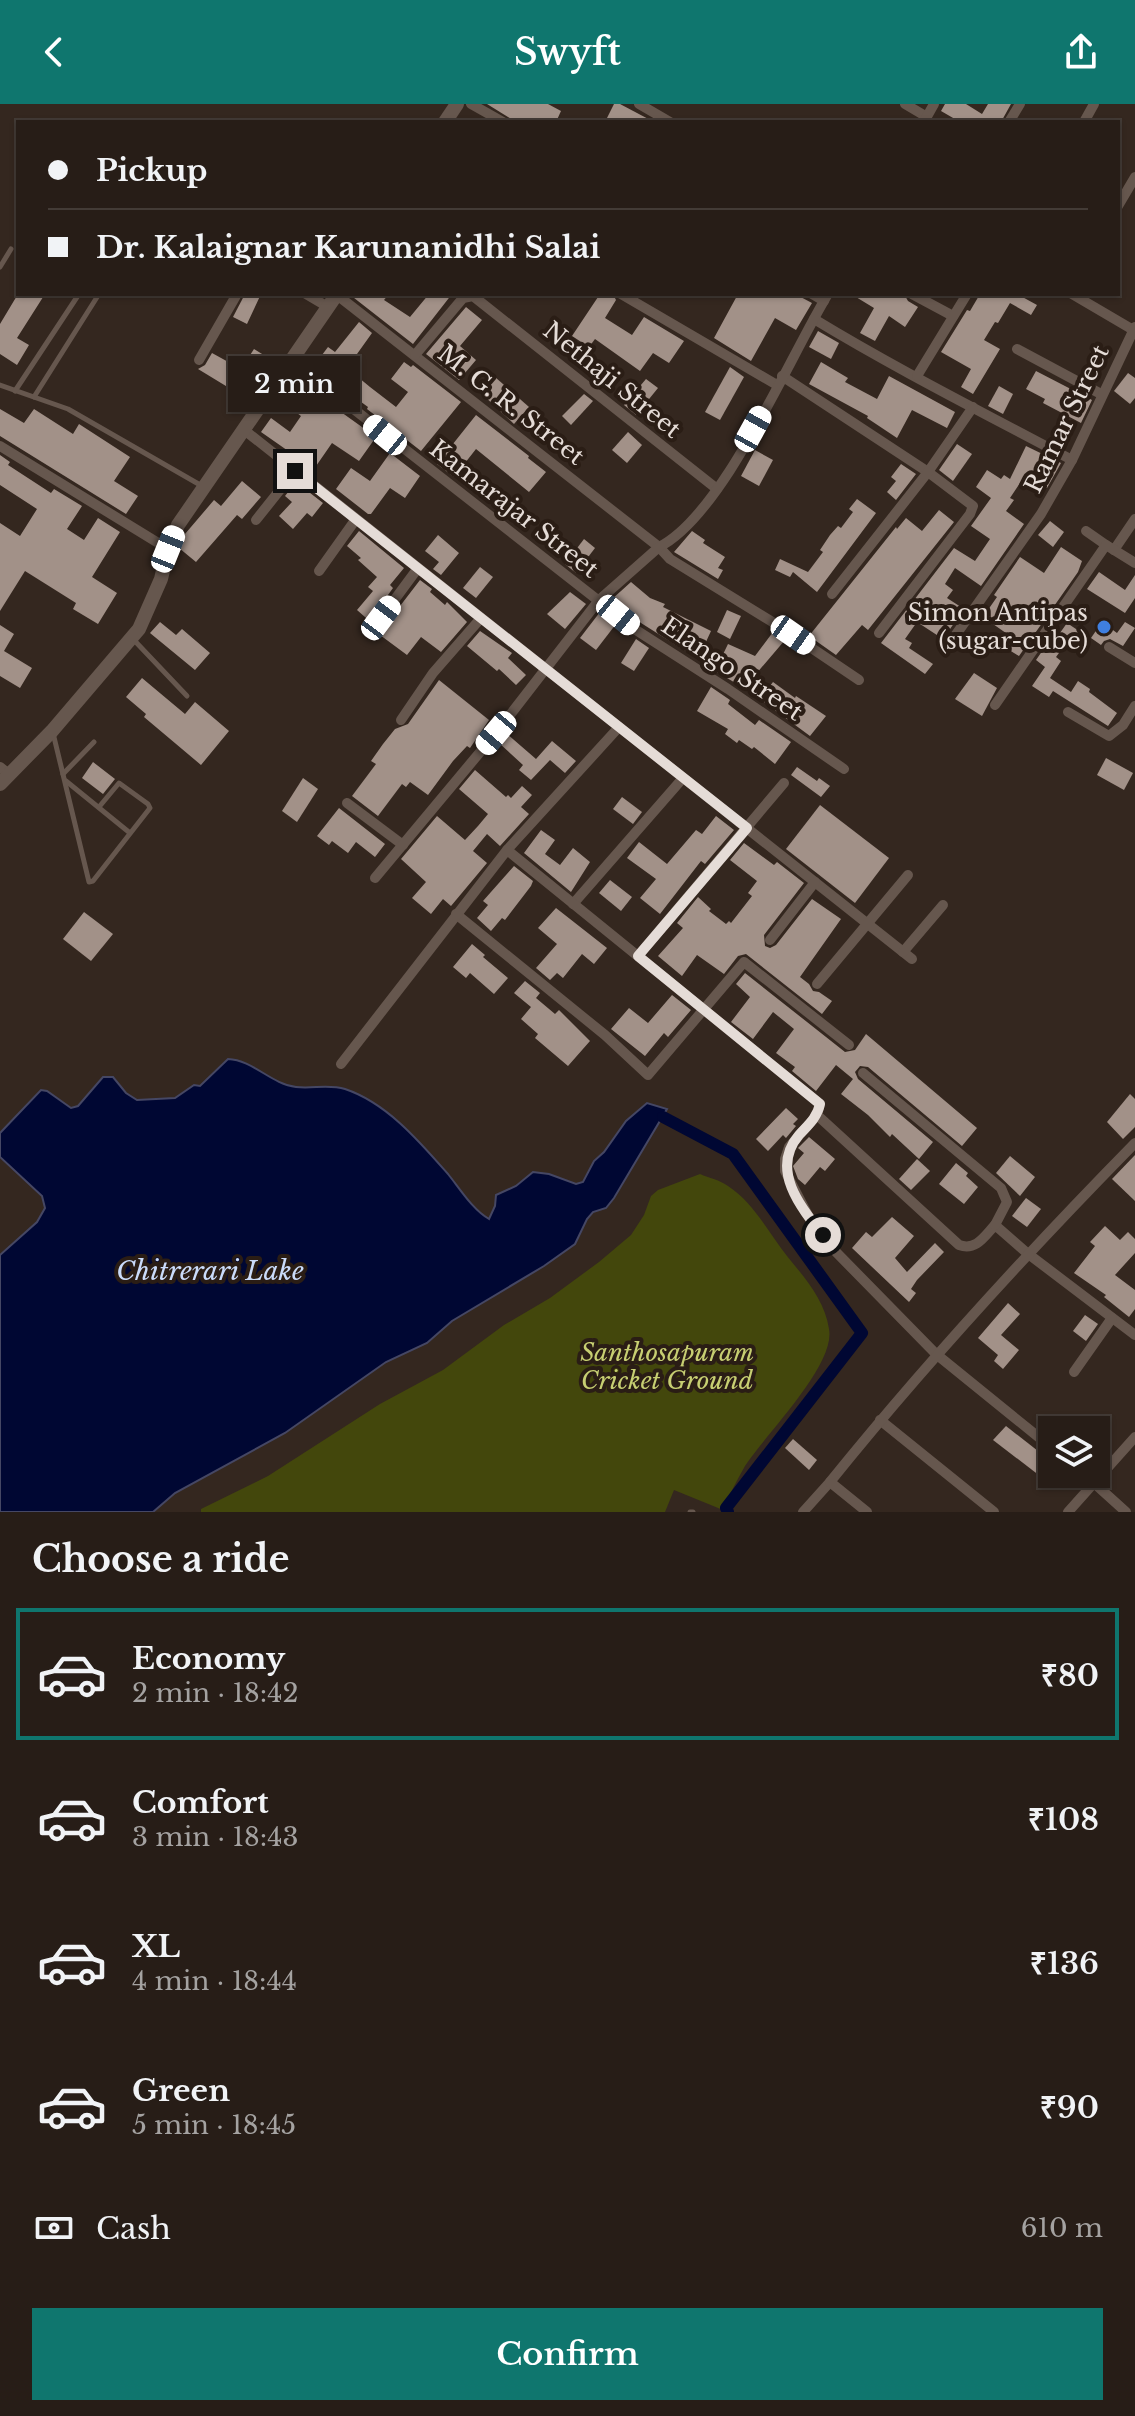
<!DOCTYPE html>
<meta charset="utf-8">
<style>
body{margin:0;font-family:"Libre Baskerville",serif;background:#332a24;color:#f1f3f6;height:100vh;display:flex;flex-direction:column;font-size:30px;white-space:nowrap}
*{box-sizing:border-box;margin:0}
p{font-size:26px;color:#a4a2a1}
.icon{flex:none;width:44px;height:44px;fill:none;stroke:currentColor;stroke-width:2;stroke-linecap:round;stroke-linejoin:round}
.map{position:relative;height:1408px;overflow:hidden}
.panel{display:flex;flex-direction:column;background:#271d17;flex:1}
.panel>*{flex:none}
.top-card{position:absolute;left:16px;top:16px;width:1104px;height:176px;border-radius:0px;box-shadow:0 2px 6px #0004,0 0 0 2px #433b36;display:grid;align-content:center;height:176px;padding:0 32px;background:#271d17}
.fabs{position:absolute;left:1038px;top:1312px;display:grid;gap:16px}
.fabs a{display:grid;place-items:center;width:72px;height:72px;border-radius:0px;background:#271d17;box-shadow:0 2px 6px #0004,0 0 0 2px #433b36;font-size:40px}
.end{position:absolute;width:36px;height:36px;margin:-18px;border:10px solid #e5dcd7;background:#111;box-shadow:0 0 0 4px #111}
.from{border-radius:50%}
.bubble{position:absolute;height:56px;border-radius:0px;background:#271d17;box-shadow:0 2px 6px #0004,0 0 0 2px #433b36;font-size:26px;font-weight:600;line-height:56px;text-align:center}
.car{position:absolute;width:24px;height:48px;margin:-24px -12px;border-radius:10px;box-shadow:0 0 6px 2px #0007;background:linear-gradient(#fff 24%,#345 0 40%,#fff 0 76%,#345 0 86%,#fff 0)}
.top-card b{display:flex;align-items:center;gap:28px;height:76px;font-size:30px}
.top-card b+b{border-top:2px solid #433b36}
.top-card i{width:20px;height:20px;background:#f1f3f6}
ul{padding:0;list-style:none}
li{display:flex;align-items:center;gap:24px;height:132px;margin:0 16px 12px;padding:0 16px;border:4px solid transparent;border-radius:0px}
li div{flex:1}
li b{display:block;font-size:30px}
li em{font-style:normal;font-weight:600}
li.active{border-color:#0f766e}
li>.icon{width:72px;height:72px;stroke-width:1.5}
h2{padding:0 32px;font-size:36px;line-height:96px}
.pay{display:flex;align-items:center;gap:20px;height:88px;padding:0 32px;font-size:30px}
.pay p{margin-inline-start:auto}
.action{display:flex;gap:16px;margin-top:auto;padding:16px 32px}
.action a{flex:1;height:92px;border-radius:0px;background:#0f766e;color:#fff;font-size:32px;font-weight:600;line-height:92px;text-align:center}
header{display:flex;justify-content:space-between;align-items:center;height:104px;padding:0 32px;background:#0f766e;color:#fff;font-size:36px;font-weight:600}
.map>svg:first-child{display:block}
.green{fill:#43470c}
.water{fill:#000733;stroke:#454764;stroke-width:2}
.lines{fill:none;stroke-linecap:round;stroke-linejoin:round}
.canal{stroke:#000733;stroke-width:12}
.building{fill:#a29188}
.service{stroke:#66574e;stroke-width:5}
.minor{stroke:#66574e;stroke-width:10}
.tertiary{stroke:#66574e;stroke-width:14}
.route{stroke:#e5dcd7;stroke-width:10}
.shop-dot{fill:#3f7fe0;stroke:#2a1d15;stroke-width:3}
.labels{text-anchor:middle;stroke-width:8;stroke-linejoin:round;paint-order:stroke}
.street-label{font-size:24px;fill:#e5dcd7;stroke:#2a1d15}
.poi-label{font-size:24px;fill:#e5dcd7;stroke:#2a1d15;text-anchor:end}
.park-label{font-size:24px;font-style:italic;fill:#c7cf72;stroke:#2a1d15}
.water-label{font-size:26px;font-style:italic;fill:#cadbfa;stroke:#2a1d15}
</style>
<header><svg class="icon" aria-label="back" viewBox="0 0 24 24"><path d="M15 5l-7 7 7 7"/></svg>Swyft<svg class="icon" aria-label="share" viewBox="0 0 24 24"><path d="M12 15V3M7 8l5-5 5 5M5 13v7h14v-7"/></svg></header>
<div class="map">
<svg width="1135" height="1408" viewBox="0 0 1135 1408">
<rect width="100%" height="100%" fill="#34271f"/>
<path class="green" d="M700,1070c9,4 20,6 28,12 25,16 41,47 59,70 17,21 38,44 42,73 7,36 -64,106 -84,137 -8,14 -16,29 -22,44l-49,-20 -9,22h-464v-3l67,-33 112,-72 63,-34 61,-45 46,-27 49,-36 32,-27 13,-20 7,-19 7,-6z"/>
<path class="water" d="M228,955c25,1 43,25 68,28 17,2 32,-3 49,2 42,14 75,53 103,85 12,15 25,36 41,45l6,-13 1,-11 20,-9 17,-14 16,2 27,10 7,-2 11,-21 10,-9 22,-31 21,-18 20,6 -53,89 -8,10 -13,4 -6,7 -12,25 -31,22 -92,55 -25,22 -41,19 -101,71 -110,60 -22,19h-153v-257l37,-33 8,-14 -3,-12 -42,-39v-24l41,-43 6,1 24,17 7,-2 25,-29h10l13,16 11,7 38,-2 19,-13 6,1z"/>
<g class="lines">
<polyline class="canal" points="663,1013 733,1050 862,1229 726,1404 728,1408"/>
</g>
<g class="building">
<polygon points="487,0 548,0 561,7 556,18 516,18"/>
<polygon points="614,0 620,0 654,18 605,18"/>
<polygon points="945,0 966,0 982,10 988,0 1011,0 1001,18 960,18 941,7"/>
<polygon points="18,190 45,190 17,234 29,241 17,261 0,250 0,220"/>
<polygon points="245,190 261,190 247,220 233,213"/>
<polygon points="349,190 389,190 384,196 410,213 429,190 452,190 413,240"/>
<polygon points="600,190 613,190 616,196 605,214 632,231 644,213 684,237 669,259 653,249 640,267 595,235 589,243 572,232"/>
<polygon points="738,190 786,190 793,194 795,190 812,199 796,226 775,214 751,257 714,234"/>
<polygon points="851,190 904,190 908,197 918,203 905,223 889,212 875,237 860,229 874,204"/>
<polygon points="980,190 1017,190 1037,201 1031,211 1010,199 998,219 995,218 984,236 1000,245 973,290 961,283 971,265 941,248 967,206 970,207"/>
<polygon points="466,203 482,216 460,242 476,256 459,276 426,250"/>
<polygon points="359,218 372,229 347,264 370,283 396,303 408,288 391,275 404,258 411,263 413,261 461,298 421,347 367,305 368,303 313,263 328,243 335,248"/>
<polygon points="818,227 839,239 831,255 809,243"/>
<polygon points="254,245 275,258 267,270 259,265 244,293 198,265 205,261 212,249 241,265"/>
<polygon points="821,258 848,274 845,278 877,295 889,272 955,308 947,324 912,306 897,334 867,314 868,312 809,280"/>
<polygon points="730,263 744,273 720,316 705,308"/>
<polygon points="1036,267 1092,296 1081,319 1043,299 1045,295 1026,285"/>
<polygon points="1128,269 1135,274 1135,294 1130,300 1114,287"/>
<polygon points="495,273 529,303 514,320 481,289"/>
<polygon points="298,275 303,276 335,301 334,303 376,333 359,357 332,339 314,365 261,328 271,314 290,328 301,312 282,298"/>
<polygon points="646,275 658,284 636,311 624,301"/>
<polygon points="999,282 1013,290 1003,310 988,302"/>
<polygon points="584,290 593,297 571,321 562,312"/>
<polygon points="0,305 24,319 34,305 73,330 79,320 130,353 114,377 138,392 126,410 0,332"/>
<polygon points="476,311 529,352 528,354 546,368 529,388 476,345 454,373 437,360"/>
<polygon points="628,328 642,341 627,359 612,346"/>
<polygon points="957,340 972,350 953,377 939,366"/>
<polygon points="1026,342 1061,359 1047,384 1024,373 1010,394 1014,396 1006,407 1024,420 981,482 955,464 945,480 953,486 947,494 964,505 943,535 917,518 905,535 912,539 909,544 933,560 925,570 881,539 954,444 975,457 990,435 971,422 991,394 976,383 987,366 1001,375 1004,371 1010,375"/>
<polygon points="755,346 773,356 759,382 741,372"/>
<polygon points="390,349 420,372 405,394 390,384 371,410 368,410 336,385 351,364 370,377"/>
<polygon points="0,351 10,358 8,361 51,389 54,385 82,402 67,425 84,436 98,414 120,428 92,473 117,489 98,520 73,505 76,499 25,467 0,507 0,419 20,432 37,405 0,381"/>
<polygon points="901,360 916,370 896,396 887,388 896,377 891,373"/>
<polygon points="242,377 261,393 242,415 237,411 196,458 179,444 185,430 214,396 221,402"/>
<polygon points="296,378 323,399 312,413 307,409 293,425 279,412 292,398 285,392"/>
<polygon points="857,395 876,409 817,488 793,468 790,473 775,466 780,455 808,468 823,448 820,446 830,431 838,422 841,424 853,408 849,405"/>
<polygon points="939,406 954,418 868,526 862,521 836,551 809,532 896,423 897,425 906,414 922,427"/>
<polygon points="1050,417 1064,428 1053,443 1038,431"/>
<polygon points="359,427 404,464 390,481 393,484 375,509 374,518 381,522 387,519 420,476 432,485 430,488 445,501 447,498 467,518 441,548 421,533 407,551 380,531 382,528 357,506 373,487 368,483 377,473 358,456 361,454 347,442"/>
<polygon points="692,427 705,436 703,439 725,453 718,464 723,466 718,475 674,448"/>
<polygon points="438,431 459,449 441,471 433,465 439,458 425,447"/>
<polygon points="584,435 595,444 576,469 565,460"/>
<polygon points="1061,443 1082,457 1078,468 1019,552 1006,544 1013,534 983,513 997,493 994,491 1020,453 1044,469"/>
<polygon points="480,463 493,473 476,494 463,484"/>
<polygon points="1099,468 1125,486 1135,471 1135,494 1125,509 1087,485"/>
<polygon points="631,478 650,494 665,500 663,503 711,527 698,555 641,519 611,496"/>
<polygon points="570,488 586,500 565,525 547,510"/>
<polygon points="727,506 741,512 730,535 717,528"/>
<polygon points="600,508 616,520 596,546 580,534"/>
<polygon points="160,518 176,531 182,525 210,549 195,566 150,529"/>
<polygon points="1102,518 1117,529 1125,518 1135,524 1123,542 1110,535 1104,537 1101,541 1091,534"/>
<polygon points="1067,519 1082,529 1073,542 1067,538 1056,553 1061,557 1050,574 1071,588 1078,577 1090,585 1089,588 1117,609 1108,622 1053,587 1049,593 1032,582 1045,563 1036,556 1052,533 1055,536"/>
<polygon points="0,521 14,530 4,547 32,564 20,584 0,572"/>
<polygon points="480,527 512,549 508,554 526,571 516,581 499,565 497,567 467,542"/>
<polygon points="773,528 785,536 744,584 715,567 728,540 755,552"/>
<polygon points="636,535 649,544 634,567 621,559"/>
<polygon points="974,569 997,584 982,612 955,595"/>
<polygon points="142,574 185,610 195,598 229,627 201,661 144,613 146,610 126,593"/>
<polygon points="439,576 489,616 470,644 467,642 453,657 428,691 410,678 406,683 402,680 378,712 352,692 376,660 371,657 383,640 395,625 408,620"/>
<polygon points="773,578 795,594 796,592 826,612 810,632 760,595"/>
<polygon points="711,583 730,596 728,600 755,621 759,616 791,638 775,660 754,643 752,645 739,636 737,639 725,630 728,625 697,607"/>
<polygon points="507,630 536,655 552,637 576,657 565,669 550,656 531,676 519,666 523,661 499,639"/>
<polygon points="1106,654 1133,669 1124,686 1097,671"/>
<polygon points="93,658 115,675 103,690 82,674"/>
<polygon points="797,663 817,677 819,674 830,682 821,693 791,671"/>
<polygon points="475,666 506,693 508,691 511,694 522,682 532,691 521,703 529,710 500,742 487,730 473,747 487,759 451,802 443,795 431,810 412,794 426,778 401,755 437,712 465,736 478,722 488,710 459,685"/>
<polygon points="303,674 318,685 297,718 282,707"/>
<polygon points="622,693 642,708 633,720 613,705"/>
<polygon points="820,701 889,754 855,799 786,745"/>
<polygon points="339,704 385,740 375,753 356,738 348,749 332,737 329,741 317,732"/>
<polygon points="716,712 734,726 705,760 701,757 660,810 640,794 656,775 627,754 639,738 667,760 696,726 702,730"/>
<polygon points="541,726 555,736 545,750 560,761 573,744 590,758 571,788 524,749"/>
<polygon points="744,739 774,761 777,758 804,779 764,831 765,842 770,844 776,841 812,795 841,815 800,873 809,880 813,887 819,888 832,897 822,910 746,850 738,852 724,870 697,851 682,872 658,852 683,824 677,819 698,793 711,805 709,807 726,820 729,817 731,819 752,792 748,789 757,777 730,756"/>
<polygon points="514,762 533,777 531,782 505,816 502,814 491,827 477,814 488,801 483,797"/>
<polygon points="610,776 632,793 621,807 599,789"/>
<polygon points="556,804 607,844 594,860 582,850 563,874 557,869 550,876 536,864 557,840 538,824"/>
<polygon points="84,808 113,830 91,857 63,835"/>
<polygon points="472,840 485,851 483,853 508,874 494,890 470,869 466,874 453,863"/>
<polygon points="745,869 845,948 855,946 866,930 977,1024 962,1042 868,963 860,962 855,968 858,975 933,1038 919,1055 892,1030 890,1033 868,1011 841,990 853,975 836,961 816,987 792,967 795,963 776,949 794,925 773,908 753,935 731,918 750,893 736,880"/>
<polygon points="525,877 540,889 536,894 555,910 559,906 590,937 568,962 535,934 538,930 521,915 531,903 514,889"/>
<polygon points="672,891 691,906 668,933 664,929 645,952 611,925 629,904 648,919"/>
<polygon points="1130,990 1135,995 1135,1023 1123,1035 1107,1018"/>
<polygon points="786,1004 798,1015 793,1020 796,1022 786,1034 783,1031 768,1047 756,1035"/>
<polygon points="809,1033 835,1055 825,1067 820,1063 805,1081 798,1075 793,1062 804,1049 798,1044"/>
<polygon points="1135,1051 1135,1097 1112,1075"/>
<polygon points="1010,1052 1035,1073 1020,1092 996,1069"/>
<polygon points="917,1055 930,1067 911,1086 899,1075"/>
<polygon points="956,1059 968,1069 966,1072 978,1083 964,1100 939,1080"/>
<polygon points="1026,1094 1041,1105 1027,1123 1012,1112"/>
<polygon points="892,1113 914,1132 895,1154 907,1168 935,1139 944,1148 917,1176 911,1185 916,1189 909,1198 852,1144 866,1128 872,1133"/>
<polygon points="1105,1122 1120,1136 1128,1128 1135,1135 1135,1149 1115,1171 1135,1186 1135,1205 1129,1213 1104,1193 1106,1191 1074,1169 1095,1142 1090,1138"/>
<polygon points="1008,1199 1020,1210 1001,1231 1019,1246 1003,1265 994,1257 998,1251 978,1234"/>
<polygon points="1085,1211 1098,1220 1086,1237 1073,1227"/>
<polygon points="1006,1322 1052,1358 1040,1372 993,1336"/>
<polygon points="793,1335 817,1356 809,1366 785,1344"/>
</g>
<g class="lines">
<g class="service">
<polyline points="0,163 11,145"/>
<polyline points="0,281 68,305 202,382"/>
<polyline points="15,287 79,190"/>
<polyline points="34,293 99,190"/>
<polyline points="132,534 187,592"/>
<polyline points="53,629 89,778 93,777 150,704 148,700 119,679 99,703"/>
<polyline points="63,670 94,638"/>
<polyline points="66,677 130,729"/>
<polyline points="690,1408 693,1408"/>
</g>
<g class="minor">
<polyline points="471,0 503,18"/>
<polyline points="639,0 670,18"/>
<polyline points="905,0 927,13"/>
<polyline points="925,16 934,0"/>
<polyline points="1009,18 1020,0"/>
<polyline points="1084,18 1094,0"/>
<polyline points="1118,102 1135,73"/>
<polyline points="306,190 328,203"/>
<polyline points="621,190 777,281"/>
<polyline points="812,190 824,197"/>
<polyline points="912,190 953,212"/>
<polyline points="1072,190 1135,227"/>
<polyline points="337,191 659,443 670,455 779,522 859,576"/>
<path d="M814,215c84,51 172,95 258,141"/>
<polyline points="1017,245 1101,290"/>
<polyline points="415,251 463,194 473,192 717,385"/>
<polyline points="199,256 237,190"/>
<polyline points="291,256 636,526 728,585 844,665"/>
<polyline points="782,272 928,368 973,402 970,410 879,529"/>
<polyline points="917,272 967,190"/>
<polyline points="243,325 912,855"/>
<polyline points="0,342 168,445"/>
<polyline points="256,416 295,367"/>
<polyline points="1086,427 1106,441"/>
<polyline points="1114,446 1135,415"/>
<polyline points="319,467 356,415"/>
<polyline points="832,490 928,368 973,303"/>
<polyline points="381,514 418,464"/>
<polyline points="950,539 1041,410 1072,356 1135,223"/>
<polyline points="1109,543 1135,559"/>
<polyline points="995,601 1106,441 1135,459"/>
<polyline points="1068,608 1109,632 1123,621 1135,602"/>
<polyline points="401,616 433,569 481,514"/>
<polyline points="0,663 10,671"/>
<polyline points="347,699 403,741"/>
<polyline points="507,746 619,623"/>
<path d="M375,774l121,-145 103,-133 60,-53c64,-32 130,-189 169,-253"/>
<polyline points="573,800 683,674"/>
<polyline points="456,810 605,931 648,971 744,858 849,941"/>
<polyline points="770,836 815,778"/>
<polyline points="903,848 943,801"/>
<polyline points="638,852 784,679"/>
<polyline points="817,880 908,771"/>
<path d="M341,960l166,-214 307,249 6,5 -3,11 142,130c17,6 25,-8 36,-20l32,28 108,82"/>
<polyline points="863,969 1001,1084 1007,1098 995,1121"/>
<polyline points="817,1011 789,1043 785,1055 785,1067 810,1115 836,1148 936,1250 1052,1344"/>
<polyline points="1074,1268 1112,1214"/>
<polyline points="880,1316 994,1408"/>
<polyline points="1084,1370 1126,1408"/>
<polyline points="803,1408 830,1378"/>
<path d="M867,1408l-37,-30c96,-119 198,-230 305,-339"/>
<polyline points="1068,1408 1135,1333"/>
</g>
<g class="tertiary">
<polyline points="445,18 457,0"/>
<polyline points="0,680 52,627 139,525 161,475 168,445 178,421 337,190"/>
</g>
</g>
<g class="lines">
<path class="route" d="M295,367l452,357 -109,128 182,148c-3,14 -12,21 -21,31 -29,34 1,72 24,100"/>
</g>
<circle class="shop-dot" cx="1104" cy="523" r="8"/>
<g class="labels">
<g class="street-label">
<text transform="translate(612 276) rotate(39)" y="8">Nethaji Street</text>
<text transform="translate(511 301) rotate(38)" y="8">M. G. R. Street</text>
<text transform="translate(1067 315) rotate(-64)" y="8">Ramar Street</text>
<text transform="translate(514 405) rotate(38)" y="8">Kamarajar Street</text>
<text transform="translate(732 565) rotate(34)" y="8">Elango Street</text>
</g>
<g class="poi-label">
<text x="1088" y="517">Simon Antipas<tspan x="1088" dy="28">(sugar-cube)</tspan></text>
</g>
<g class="park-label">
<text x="667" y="1257">Santhosapuram<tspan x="667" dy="28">Cricket Ground</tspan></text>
</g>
<g class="water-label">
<text x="210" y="1176">Chitrerari Lake</text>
</g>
</g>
</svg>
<div class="fabs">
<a><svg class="icon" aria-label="layers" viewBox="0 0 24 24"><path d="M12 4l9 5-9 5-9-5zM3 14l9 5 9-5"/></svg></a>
</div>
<i class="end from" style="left:823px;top:1131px"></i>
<i class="end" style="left:295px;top:367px"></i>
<div class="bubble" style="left:228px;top:252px;width:132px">2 min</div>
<i class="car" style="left:753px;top:325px;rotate:29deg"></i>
<i class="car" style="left:385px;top:331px;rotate:309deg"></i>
<i class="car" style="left:168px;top:445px;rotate:22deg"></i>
<i class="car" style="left:618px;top:511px;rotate:129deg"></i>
<i class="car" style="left:381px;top:514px;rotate:37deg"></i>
<i class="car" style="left:793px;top:531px;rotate:125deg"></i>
<i class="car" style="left:496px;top:629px;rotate:220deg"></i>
<div class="top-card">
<b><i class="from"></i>Pickup</b>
<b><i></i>Dr. Kalaignar Karunanidhi Salai</b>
</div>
</div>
<section class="panel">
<h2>Choose a ride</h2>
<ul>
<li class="active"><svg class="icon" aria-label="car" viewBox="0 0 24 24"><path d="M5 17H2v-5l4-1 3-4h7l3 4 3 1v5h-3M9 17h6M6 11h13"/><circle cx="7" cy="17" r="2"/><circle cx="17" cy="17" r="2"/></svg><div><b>Economy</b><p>2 min · 18:42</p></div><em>₹80</em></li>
<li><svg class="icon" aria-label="car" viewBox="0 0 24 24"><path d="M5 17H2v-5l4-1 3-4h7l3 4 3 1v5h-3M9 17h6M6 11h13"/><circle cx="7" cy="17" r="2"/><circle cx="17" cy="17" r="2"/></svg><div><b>Comfort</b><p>3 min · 18:43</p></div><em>₹108</em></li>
<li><svg class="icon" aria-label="car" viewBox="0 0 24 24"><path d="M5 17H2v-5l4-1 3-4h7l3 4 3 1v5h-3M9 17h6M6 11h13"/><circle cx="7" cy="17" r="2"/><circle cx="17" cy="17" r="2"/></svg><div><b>XL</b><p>4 min · 18:44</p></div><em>₹136</em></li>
<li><svg class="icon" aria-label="car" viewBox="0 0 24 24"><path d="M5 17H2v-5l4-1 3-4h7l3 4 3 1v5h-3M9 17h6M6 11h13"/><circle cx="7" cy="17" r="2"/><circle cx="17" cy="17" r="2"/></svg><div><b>Green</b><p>5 min · 18:45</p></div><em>₹90</em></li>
</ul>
<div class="pay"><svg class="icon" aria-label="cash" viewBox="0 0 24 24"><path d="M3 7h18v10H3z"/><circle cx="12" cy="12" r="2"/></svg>Cash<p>610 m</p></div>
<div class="action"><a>Confirm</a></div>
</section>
